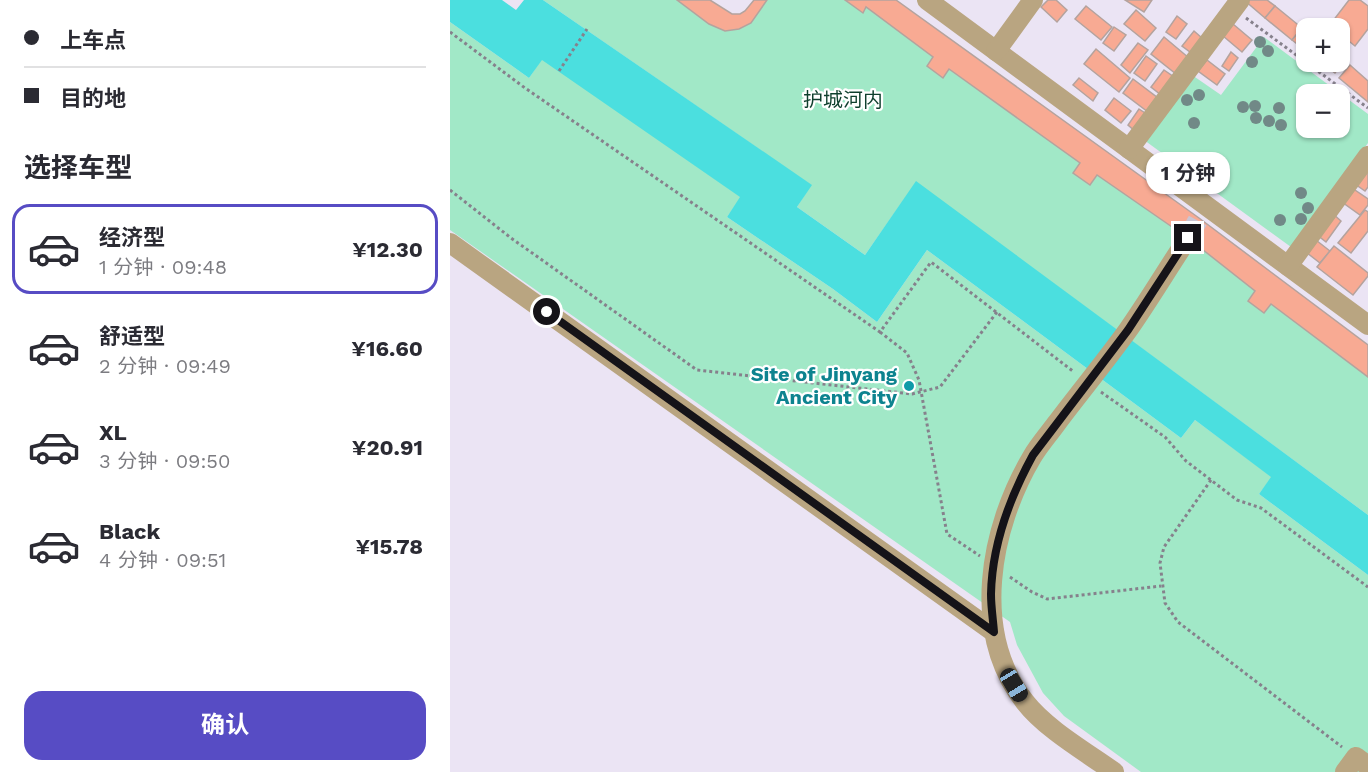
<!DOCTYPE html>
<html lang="zh">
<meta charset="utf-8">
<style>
body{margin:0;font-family:"Work Sans","Noto Sans SC",sans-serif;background:#f7f7f7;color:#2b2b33;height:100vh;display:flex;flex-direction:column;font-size:22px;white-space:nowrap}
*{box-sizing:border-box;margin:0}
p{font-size:20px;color:#7c7c81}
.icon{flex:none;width:33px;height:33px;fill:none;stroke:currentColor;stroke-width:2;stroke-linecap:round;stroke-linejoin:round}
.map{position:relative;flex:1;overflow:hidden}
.drawer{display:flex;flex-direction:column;background:#fff;width:450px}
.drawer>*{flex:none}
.hud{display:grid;align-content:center;height:132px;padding:0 24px;background:#fff}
.controls{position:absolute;left:846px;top:18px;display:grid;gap:12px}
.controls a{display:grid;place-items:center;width:54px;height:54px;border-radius:12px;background:#fff;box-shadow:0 2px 4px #0004;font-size:30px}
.end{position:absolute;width:27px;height:27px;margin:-14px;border:8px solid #151318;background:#fff;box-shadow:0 0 0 3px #fff}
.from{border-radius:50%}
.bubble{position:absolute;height:42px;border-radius:18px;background:#fff;box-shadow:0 2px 4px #0004;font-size:20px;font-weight:700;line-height:42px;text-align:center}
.car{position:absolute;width:18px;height:36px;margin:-18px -9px;border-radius:8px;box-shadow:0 0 4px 2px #0007;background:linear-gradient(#222 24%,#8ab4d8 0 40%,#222 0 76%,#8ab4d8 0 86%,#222 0)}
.hud b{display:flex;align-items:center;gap:21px;height:57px;font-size:22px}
.hud b+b{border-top:2px solid #e1e1e2}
.hud i{width:15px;height:15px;background:#2b2b33}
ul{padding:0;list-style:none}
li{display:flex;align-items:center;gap:18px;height:90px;margin:0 12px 9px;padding:0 12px;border:3px solid transparent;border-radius:18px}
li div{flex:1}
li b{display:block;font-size:22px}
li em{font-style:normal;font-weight:700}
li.active{border-color:#574cc4}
li>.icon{width:54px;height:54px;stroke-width:1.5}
h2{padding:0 24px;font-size:27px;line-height:72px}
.primary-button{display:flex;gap:12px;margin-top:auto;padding:12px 24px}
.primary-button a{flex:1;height:69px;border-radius:18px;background:#574cc4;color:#fff;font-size:24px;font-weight:700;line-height:69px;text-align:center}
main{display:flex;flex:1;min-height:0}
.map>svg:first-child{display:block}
.green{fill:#a1e8c7;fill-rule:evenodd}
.water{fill:#4bdfdf}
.building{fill:#f8aa93;stroke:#b4a39e;stroke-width:1.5}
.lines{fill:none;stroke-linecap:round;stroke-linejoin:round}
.minor-tunnel{stroke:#cbc5d3;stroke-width:20;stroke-dasharray:20 10;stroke-linecap:butt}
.path{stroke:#86818c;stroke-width:3;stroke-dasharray:3 3;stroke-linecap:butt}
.minor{stroke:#b9a581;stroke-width:20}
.tree{fill:#718987}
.route{stroke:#151318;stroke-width:8}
.culture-dot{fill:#0f9aa8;stroke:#fff;stroke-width:2}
.labels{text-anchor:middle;stroke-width:4.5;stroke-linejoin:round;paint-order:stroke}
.park-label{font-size:20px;fill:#0e3f2d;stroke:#fff}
.culture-label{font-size:20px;font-weight:bold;fill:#0d838f;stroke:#fff;text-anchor:end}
</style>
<main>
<section class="drawer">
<div class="hud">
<b><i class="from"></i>上车点</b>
<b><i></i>目的地</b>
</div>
<h2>选择车型</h2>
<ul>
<li class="active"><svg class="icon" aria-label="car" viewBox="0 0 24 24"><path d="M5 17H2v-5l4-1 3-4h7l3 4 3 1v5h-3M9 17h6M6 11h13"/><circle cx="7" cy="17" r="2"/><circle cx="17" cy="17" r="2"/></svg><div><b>经济型</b><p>1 分钟 · 09:48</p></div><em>¥12.30</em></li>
<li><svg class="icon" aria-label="car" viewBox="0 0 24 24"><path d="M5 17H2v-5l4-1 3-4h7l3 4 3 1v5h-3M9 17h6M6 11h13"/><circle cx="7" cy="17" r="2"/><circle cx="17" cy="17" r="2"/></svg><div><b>舒适型</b><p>2 分钟 · 09:49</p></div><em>¥16.60</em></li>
<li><svg class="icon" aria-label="car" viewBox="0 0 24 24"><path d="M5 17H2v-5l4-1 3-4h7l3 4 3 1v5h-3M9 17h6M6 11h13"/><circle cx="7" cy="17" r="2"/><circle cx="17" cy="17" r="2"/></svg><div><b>XL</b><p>3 分钟 · 09:50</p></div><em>¥20.91</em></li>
<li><svg class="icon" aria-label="car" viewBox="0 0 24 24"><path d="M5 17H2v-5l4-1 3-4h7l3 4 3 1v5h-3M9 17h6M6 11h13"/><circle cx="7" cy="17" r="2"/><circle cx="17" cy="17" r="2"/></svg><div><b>Black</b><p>4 分钟 · 09:51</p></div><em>¥15.78</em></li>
</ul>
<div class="primary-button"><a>确认</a></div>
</section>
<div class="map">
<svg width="918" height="772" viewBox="0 0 918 772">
<rect width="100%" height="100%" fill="#ebe4f4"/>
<g class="green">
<polygon points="93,0 227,0 259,24 275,31 289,29 301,23 317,0 395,0 413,13 416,7 483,57 477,66 493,78 499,69 630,163 623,173 640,185 647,175 738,238 805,291 814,313 821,304 918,377 918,515 466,182 415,255 347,207 361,185"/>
<polygon points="0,22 79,78 92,59 291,197 277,217 383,289 427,322 477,250 731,438 745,420 822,477 809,494 918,575 918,772 691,772 614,716 593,693 567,645 560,622 0,230"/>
<path d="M814,37l104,77v29l-77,104 -147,-107 48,-65 29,20zM856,94h34v34h-34z"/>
</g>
<polygon class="water" points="0,0 52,0 66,10 74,0 93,0 362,185 347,207 415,255 466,181 918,515 918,575 809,494 821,477 745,420 731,438 477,250 427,322 383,289 277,217 290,197 92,60 79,78 0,22"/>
<g class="building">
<polygon points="227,0 260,0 282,14 290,14 295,11 304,0 317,0 301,23 289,29 275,31 259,24"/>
<polygon points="395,0 446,0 749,218 918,345 918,377 821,304 814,313 798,301 805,291 738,238 647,175 640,185 623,173 630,163 499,69 493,78 477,66 483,57 416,7 413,13"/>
<polygon points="598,0 606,0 617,10 607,22 591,7"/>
<polygon points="675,0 702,0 694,12"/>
<polygon points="794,0 817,0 825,6 815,18"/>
<polygon points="899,0 910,0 918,6 918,29 905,46 890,34 890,28 882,28 879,26"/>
<polygon points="636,6 662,27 651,40 625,19"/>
<polygon points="825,6 852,28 842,40 815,18"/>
<polygon points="686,10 706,28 695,41 674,24"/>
<polygon points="727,16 737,24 726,39 716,32"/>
<polygon points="783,24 802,40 792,52 773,36"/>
<polygon points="664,27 676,35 664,51 653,43"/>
<polygon points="852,28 856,31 856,51 842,40"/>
<polygon points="744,31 752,38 740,52 732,46"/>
<polygon points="714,37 739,58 726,74 701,54"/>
<polygon points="688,43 698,50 680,73 671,65"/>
<polygon points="646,49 680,78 669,92 634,64"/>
<polygon points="781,52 788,58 779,71 772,66"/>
<polygon points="696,56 707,64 695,81 684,73"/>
<polygon points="890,58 894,61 885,73 870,62 890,62"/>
<polygon points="757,60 775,74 767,85 748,71"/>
<polygon points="900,65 918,81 918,102 889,78"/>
<polygon points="714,70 724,77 711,95 701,87"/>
<polygon points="629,78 648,93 643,101 623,85"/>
<polygon points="683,79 708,98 698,112 673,93"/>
<polygon points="664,98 681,111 671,123 655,110"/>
<polygon points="689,109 698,115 686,132 678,125"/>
<polygon points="918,166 918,187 915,191 905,184"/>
<polygon points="902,188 918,199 918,205 910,215 892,202"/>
<polygon points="915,210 918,212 918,231 901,253 888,243"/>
<polygon points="882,213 891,221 876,242 866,234"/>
<polygon points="862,237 880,251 870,263 852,249"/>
<polygon points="884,246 918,273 918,276 903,295 867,267"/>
</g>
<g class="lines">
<polyline class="minor-tunnel" points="738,238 749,218"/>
<g class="path">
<polyline points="796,18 918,108"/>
<polyline points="0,32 75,88 430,332 481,262 624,372"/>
<polyline points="109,71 137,29"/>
<polyline points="0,190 61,238 247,370 462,394 490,387 547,312"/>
<polyline points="430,332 457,353 469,380 497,534 530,556"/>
<polyline points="651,392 715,437 736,461 787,500 811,508 918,587"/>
<polyline points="761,480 714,547 710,563 715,603 728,622 892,747"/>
<polyline points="560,577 582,592 597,599 711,586"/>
</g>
<g class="minor">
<polyline points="477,0 918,325"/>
<polyline points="546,51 583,0"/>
<polyline points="679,149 790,0"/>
<polyline points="0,243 544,632"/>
<polyline points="838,266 918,156"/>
<path d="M664,772c-28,-20 -68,-43 -89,-70 -55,-70 -35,-174 7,-245 7,-12 16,-22 24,-33 24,-32 49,-62 72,-94 21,-30 40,-62 60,-92"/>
<polyline points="895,772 906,757 918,766"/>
</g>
</g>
<g class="tree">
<circle cx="810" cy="42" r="6"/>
<circle cx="818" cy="51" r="6"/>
<circle cx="802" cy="62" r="6"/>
<circle cx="749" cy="95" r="6"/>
<circle cx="737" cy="100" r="6"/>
<circle cx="805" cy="106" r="6"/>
<circle cx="793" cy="107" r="6"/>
<circle cx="829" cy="108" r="6"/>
<circle cx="806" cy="118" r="6"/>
<circle cx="819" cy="121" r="6"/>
<circle cx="744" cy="123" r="6"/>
<circle cx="831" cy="125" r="6"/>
<circle cx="851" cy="193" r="6"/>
<circle cx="858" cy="208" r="6"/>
<circle cx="851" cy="219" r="6"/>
<circle cx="830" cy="220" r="6"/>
</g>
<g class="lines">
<path class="route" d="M97,312l447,320c-1,-13 -3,-25 -3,-38 1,-48 19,-97 42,-139l95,-125 60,-92"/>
</g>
<circle class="culture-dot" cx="459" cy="386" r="6"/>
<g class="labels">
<g class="park-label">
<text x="393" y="107">护城河内</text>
</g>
<g class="culture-label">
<text x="447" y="381">Site of Jinyang<tspan x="447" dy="23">Ancient City</tspan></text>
</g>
</g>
</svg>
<div class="controls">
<a>+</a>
<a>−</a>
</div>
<i class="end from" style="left:97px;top:312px"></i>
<i class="end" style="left:738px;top:238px"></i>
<div class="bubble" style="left:696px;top:152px;width:84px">1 分钟</div>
<i class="car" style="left:564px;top:685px;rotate:149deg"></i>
</div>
</main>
